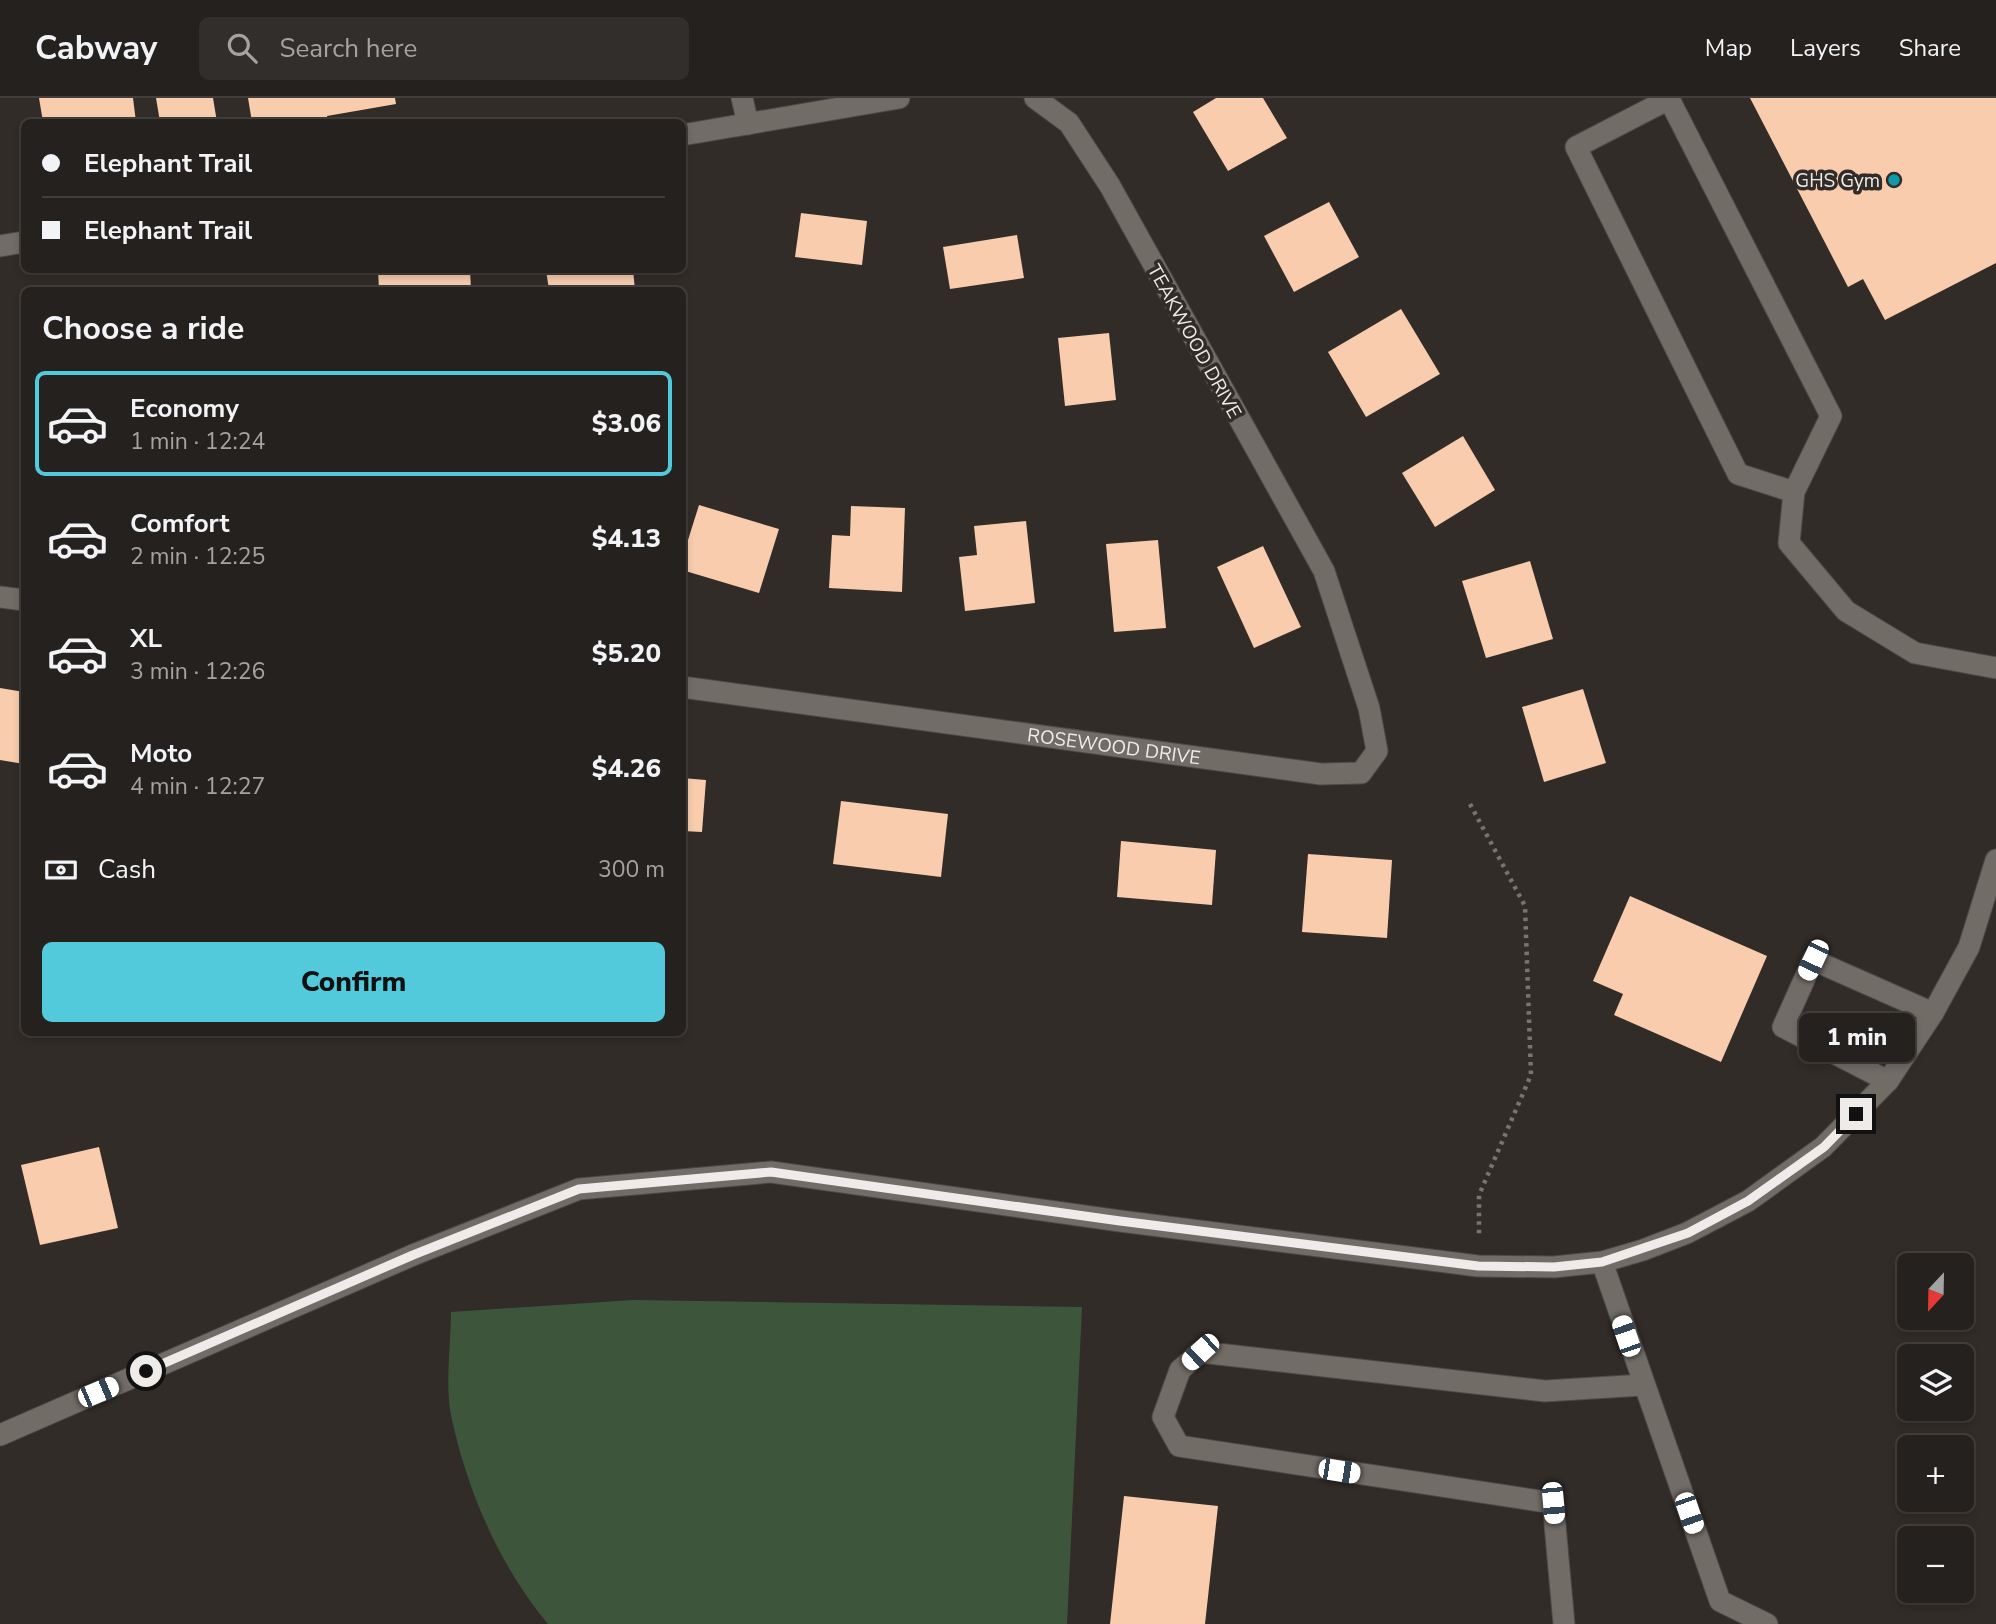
<!DOCTYPE html>
<meta charset="utf-8">
<style>
body{margin:0;font-family:"Nunito Sans",sans-serif;background:#312e2b;color:#f1f3f6;height:100vh;display:flex;flex-direction:column;font-size:26px;white-space:nowrap}
*{box-sizing:border-box;margin:0}
p{font-size:23px;color:#a3a3a4}
.icon{flex:none;width:38px;height:38px;fill:none;stroke:currentColor;stroke-width:2;stroke-linecap:round;stroke-linejoin:round}
.map{position:relative;flex:1;overflow:hidden}
.details{position:absolute;left:21px;top:189px;width:665px;height:749px;display:flex;flex-direction:column;background:#25211e;border-radius:10px;box-shadow:0 4px 10px #0003,0 0 0 2px #423e3c}
.details>*{flex:none}
.guide{position:absolute;left:21px;top:21px;width:665px;height:154px;border-radius:10px;box-shadow:0 4px 10px #0003,0 0 0 2px #423e3c;display:grid;align-content:center;height:154px;padding:0 21px;background:#25211e}
.needle{width:46px;rotate:202deg}
.controls{position:absolute;left:1897px;top:1155px;display:grid;gap:14px}
.controls a{display:grid;place-items:center;width:77px;height:77px;border-radius:10px;background:#25211e;box-shadow:0 4px 10px #0003,0 0 0 2px #423e3c;font-size:35px}
.end{position:absolute;width:32px;height:32px;margin:-16px;border:9px solid #efebe9;background:#111;box-shadow:0 0 0 4px #111}
.from{border-radius:50%}
.bubble{position:absolute;height:49px;border-radius:10px;background:#25211e;box-shadow:0 4px 10px #0003,0 0 0 2px #423e3c;font-size:23px;font-weight:800;line-height:49px;text-align:center}
.car{position:absolute;width:21px;height:42px;margin:-21px -10px;border-radius:9px;box-shadow:0 0 5px 2px #0007;background:linear-gradient(#fff 24%,#345 0 40%,#fff 0 76%,#345 0 86%,#fff 0)}
.guide b{display:flex;align-items:center;gap:24px;height:66px;font-size:26px}
.guide b+b{border-top:2px solid #423e3c}
.guide i{width:18px;height:18px;background:#f1f3f6}
ul{padding:0;list-style:none}
li{display:flex;align-items:center;gap:21px;height:105px;margin:0 14px 10px;padding:0 7px;border:4px solid transparent;border-radius:10px}
li div{flex:1}
li b{display:block;font-size:26px}
li em{font-style:normal;font-weight:800}
li.active{border-color:#53cadc}
li>.icon{width:63px;height:63px;stroke-width:1.5}
h2{padding:0 21px;font-size:32px;line-height:84px}
.pay{display:flex;align-items:center;gap:18px;height:77px;padding:0 21px;font-size:26px}
.pay p{margin-inline-start:auto}
.button{display:flex;gap:14px;margin-top:auto;padding:14px 21px}
.button a{flex:1;height:80px;border-radius:10px;background:#53cadc;color:#111;font-size:28px;font-weight:800;line-height:80px;text-align:center}
header{display:flex;align-items:center;gap:42px;box-sizing:border-box;height:98px;padding:0 35px;background:#25211e;border-bottom:2px solid #423e3c}
header strong{font-size:33px}
nav{display:flex;gap:38px;margin-inline-start:auto;font-size:24px}
.search{width:490px;height:63px;background:#312e2b;display:flex;align-items:center;gap:18px;box-sizing:border-box;padding:0 24px;border-radius:10px;color:#a3a3a4;font-size:26px}
.map>svg:first-child{display:block}
.green{fill:#3d563b}
.building{fill:#f8ccad}
.lines{fill:none;stroke-linecap:round;stroke-linejoin:round}
.minor-casing{stroke:#4c4845;stroke-width:23}
.path{stroke:#797471;stroke-width:4.5;stroke-dasharray:3.5 5;stroke-linecap:butt}
.minor{stroke:#726c67;stroke-width:21}
.route{stroke:#efebe9;stroke-width:9}
.culture-dot{fill:#0f9aa8;stroke:#312c28;stroke-width:2.5}
.labels{text-anchor:middle;stroke-width:7;stroke-linejoin:round;paint-order:stroke}
.poi-label{font-size:19px;fill:#efebe9;stroke:#312c28;text-anchor:end}
.street-label{font-size:19px;fill:#efebe9;stroke:#312c28}
</style>
<header>
<strong>Cabway</strong>
<div class="search"><svg class="icon" aria-label="search" viewBox="0 0 24 24"><circle cx="10" cy="10" r="6"/><path d="M15 15l6 6"/></svg>Search here</div>
<nav><a>Map</a><a>Layers</a><a>Share</a></nav>
</header>
<div class="map">
<svg width="1996" height="1526" viewBox="0 0 1996 1526">
<rect width="100%" height="100%" fill="#312c28"/>
<path class="green" d="M633,1202l449,7 -15,317h-519c-49,-59 -81,-133 -97,-209 -6,-29 0,-72 0,-103z"/>
<g class="building">
<polygon points="39,0 133,0 136,24 43,24"/>
<polygon points="156,0 213,0 217,24 160,24"/>
<polygon points="248,0 395,0 396,6 327,18 328,24 252,24"/>
<polygon points="1216,0 1263,0 1287,40 1228,73 1193,14"/>
<polygon points="1750,0 1996,0 1996,165 1885,222 1863,181 1848,189"/>
<polygon points="1329,104 1359,159 1294,194 1264,138"/>
<polygon points="801,115 867,123 862,167 795,159"/>
<polygon points="1017,137 1024,180 950,191 943,149"/>
<polygon points="378,172 470,172 471,192 379,192"/>
<polygon points="546,172 633,172 635,192 549,192"/>
<polygon points="300,188 300,192 269,192 269,191"/>
<polygon points="1401,211 1440,276 1366,319 1328,254"/>
<polygon points="1109,235 1116,302 1065,308 1058,240"/>
<polygon points="1463,338 1495,392 1435,429 1402,375"/>
<polygon points="699,407 779,431 759,495 682,472 682,461"/>
<polygon points="851,408 905,410 902,494 829,490 832,437 850,438"/>
<polygon points="1026,423 1035,505 965,513 959,459 977,457 974,428"/>
<polygon points="1158,442 1166,530 1114,534 1106,446"/>
<polygon points="1263,448 1301,529 1254,550 1217,469"/>
<polygon points="1530,463 1553,541 1486,560 1462,483"/>
<polygon points="0,590 24,594 24,666 0,662"/>
<polygon points="1583,591 1606,665 1544,684 1522,609"/>
<polygon points="682,680 706,682 702,734 682,733"/>
<polygon points="841,703 948,716 941,779 833,766"/>
<polygon points="1121,743 1216,752 1212,807 1117,799"/>
<polygon points="1308,756 1392,762 1387,840 1302,834"/>
<polygon points="1630,798 1767,858 1721,964 1614,917 1623,896 1593,883"/>
<polygon points="99,1049 118,1130 40,1147 21,1067"/>
<polygon points="1124,1398 1218,1408 1205,1526 1110,1526"/>
</g>
<g class="lines">
<defs>
<g id="minor">
<polyline points="742,0 748,26"/>
<polyline points="682,37 899,0"/>
<polyline points="0,148 24,144"/>
<polyline points="1794,394 1738,376 1576,49 1669,1 1831,318 1794,394 1789,445 1846,513 1915,555 1996,570"/>
<polyline points="0,499 24,502"/>
<path id="s1" d="M682,589l639,87 40,-1 16,-22 -8,-43 -45,-137 -214,-385 -41,-63 -34,-25"/>
<polyline points="1888,983 1783,929 1813,862 1933,915"/>
<polyline points="1602,1164 1720,1503 1767,1526"/>
<polyline points="0,1337 413,1157 579,1091 771,1074 1120,1123 1478,1168 1554,1169 1602,1164 1643,1152 1687,1135 1748,1103 1823,1049 1888,983 1933,915 1969,849 1996,762"/>
<polyline points="1564,1526 1553,1405 1179,1348 1163,1319 1180,1272 1200,1254 1545,1293 1643,1287"/>
</g>
</defs>
<use href="#minor" class="minor-casing"/>
<polyline class="path" points="1470,706 1525,808 1531,977 1479,1097 1479,1139"/>
<use href="#minor" class="minor"/>
</g>
<g class="lines">
<polyline class="route" points="146,1273 413,1157 579,1091 771,1074 1120,1123 1478,1168 1554,1169 1602,1164 1688,1135 1748,1103 1824,1049 1856,1016"/>
</g>
<circle class="culture-dot" cx="1894" cy="82" r="7"/>
<g class="labels">
<g class="poi-label">
<text x="1880" y="89">GHS Gym</text>
</g>
<g class="street-label">
<text transform="translate(1195 243) rotate(61)" y="7">TEAKWOOD DRIVE</text>
<text dy="7" stroke="none"><textPath href="#s1" startOffset="436">ROSEWOOD DRIVE</textPath></text>
</g>
</g>
</svg>
<div class="controls">
<a><svg class="needle" viewBox="-14 -14 28 28"><path d="M0-13l5 13h-10z" fill="#e53935"/><path d="M0 13l5-13h-10z" fill="#a3a3a4"/></svg></a>
<a><svg class="icon" aria-label="layers" viewBox="0 0 24 24"><path d="M12 4l9 5-9 5-9-5zM3 14l9 5 9-5"/></svg></a>
<a>+</a>
<a>−</a>
</div>
<i class="end from" style="left:146px;top:1273px"></i>
<i class="end" style="left:1856px;top:1016px"></i>
<div class="bubble" style="left:1799px;top:915px;width:116px">1 min</div>
<i class="car" style="left:1813px;top:862px;rotate:205deg"></i>
<i class="car" style="left:1626px;top:1238px;rotate:341deg"></i>
<i class="car" style="left:1200px;top:1254px;rotate:227deg"></i>
<i class="car" style="left:98px;top:1294px;rotate:67deg"></i>
<i class="car" style="left:1339px;top:1373px;rotate:99deg"></i>
<i class="car" style="left:1553px;top:1405px;rotate:175deg"></i>
<i class="car" style="left:1689px;top:1415px;rotate:161deg"></i>
<div class="guide">
<b><i class="from"></i>Elephant Trail</b>
<b><i></i>Elephant Trail</b>
</div>
<section class="details">
<h2>Choose a ride</h2>
<ul>
<li class="active"><svg class="icon" aria-label="car" viewBox="0 0 24 24"><path d="M5 17H2v-5l4-1 3-4h7l3 4 3 1v5h-3M9 17h6M6 11h13"/><circle cx="7" cy="17" r="2"/><circle cx="17" cy="17" r="2"/></svg><div><b>Economy</b><p>1 min · 12:24</p></div><em>$3.06</em></li>
<li><svg class="icon" aria-label="car" viewBox="0 0 24 24"><path d="M5 17H2v-5l4-1 3-4h7l3 4 3 1v5h-3M9 17h6M6 11h13"/><circle cx="7" cy="17" r="2"/><circle cx="17" cy="17" r="2"/></svg><div><b>Comfort</b><p>2 min · 12:25</p></div><em>$4.13</em></li>
<li><svg class="icon" aria-label="car" viewBox="0 0 24 24"><path d="M5 17H2v-5l4-1 3-4h7l3 4 3 1v5h-3M9 17h6M6 11h13"/><circle cx="7" cy="17" r="2"/><circle cx="17" cy="17" r="2"/></svg><div><b>XL</b><p>3 min · 12:26</p></div><em>$5.20</em></li>
<li><svg class="icon" aria-label="car" viewBox="0 0 24 24"><path d="M5 17H2v-5l4-1 3-4h7l3 4 3 1v5h-3M9 17h6M6 11h13"/><circle cx="7" cy="17" r="2"/><circle cx="17" cy="17" r="2"/></svg><div><b>Moto</b><p>4 min · 12:27</p></div><em>$4.26</em></li>
</ul>
<div class="pay"><svg class="icon" aria-label="cash" viewBox="0 0 24 24"><path d="M3 7h18v10H3z"/><circle cx="12" cy="12" r="2"/></svg>Cash<p>300 m</p></div>
<div class="button"><a>Confirm</a></div>
</section>
</div>
